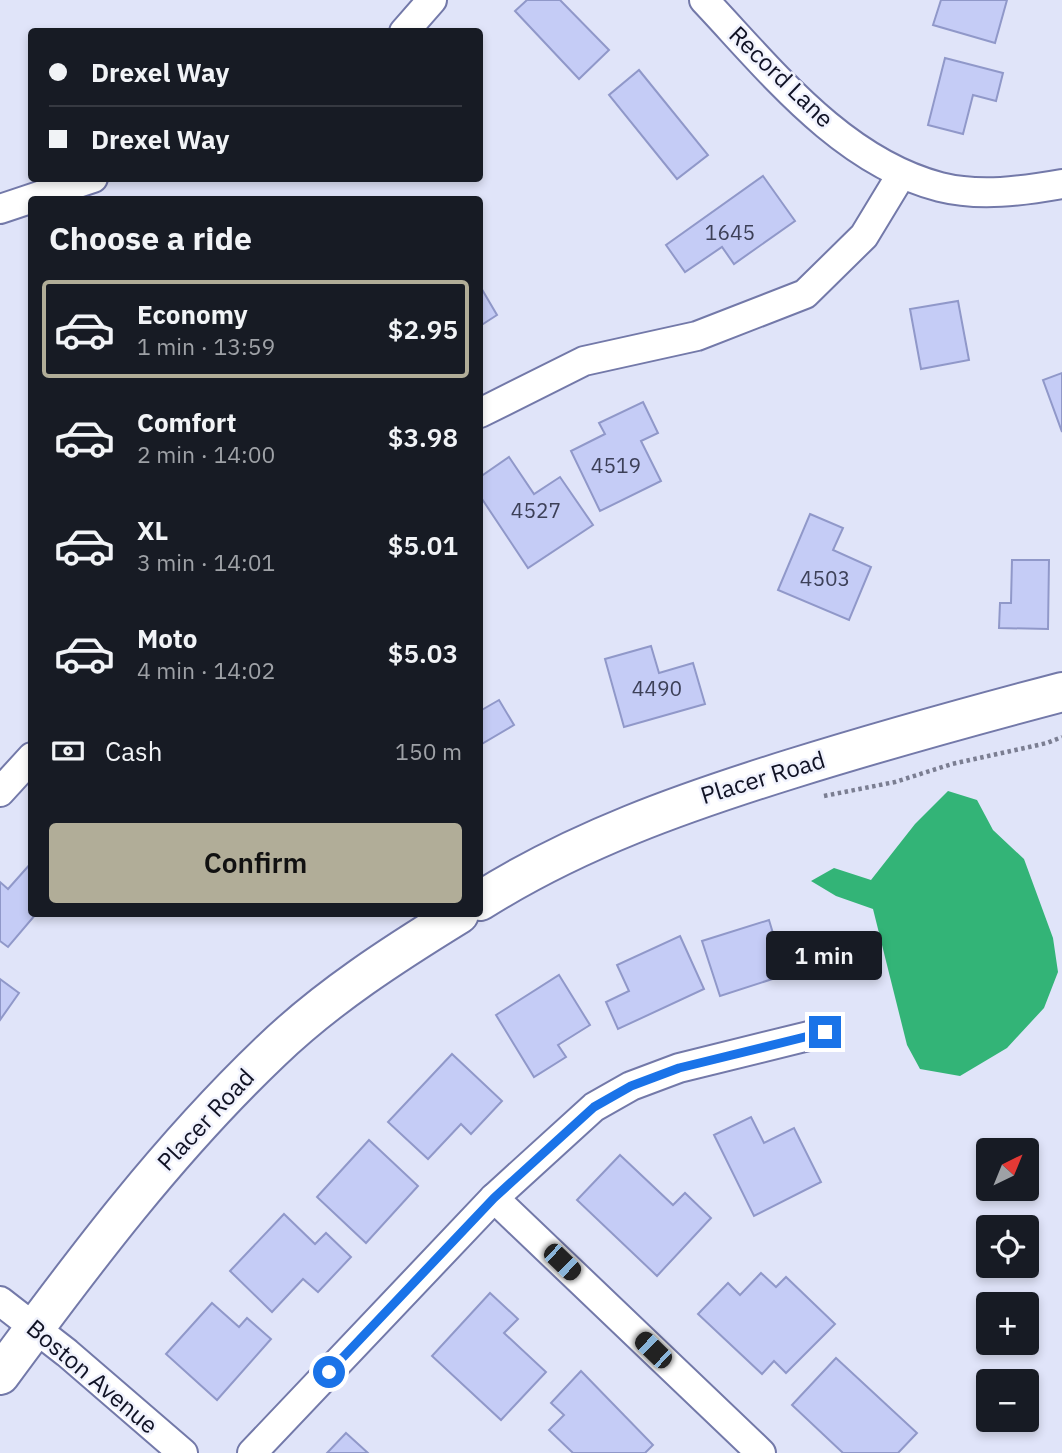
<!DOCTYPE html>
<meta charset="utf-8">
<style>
body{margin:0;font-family:"IBM Plex Sans",sans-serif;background:#242831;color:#f1f3f6;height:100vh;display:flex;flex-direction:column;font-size:26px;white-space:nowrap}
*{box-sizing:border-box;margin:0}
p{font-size:23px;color:#9ea1a6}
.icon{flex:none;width:38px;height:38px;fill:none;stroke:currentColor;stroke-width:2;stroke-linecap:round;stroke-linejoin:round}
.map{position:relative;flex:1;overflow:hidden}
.drawer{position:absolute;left:28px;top:196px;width:455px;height:721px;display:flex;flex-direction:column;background:#171b24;border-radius:7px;box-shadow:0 4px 10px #0003}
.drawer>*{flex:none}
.guide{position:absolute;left:28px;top:28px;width:455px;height:154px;border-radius:7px;box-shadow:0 4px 10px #0003;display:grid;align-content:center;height:154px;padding:0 21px;background:#171b24}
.needle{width:46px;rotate:43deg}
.tools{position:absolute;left:976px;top:1138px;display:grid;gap:14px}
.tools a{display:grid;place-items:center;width:63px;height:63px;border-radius:7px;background:#171b24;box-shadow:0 4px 10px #0003;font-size:35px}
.end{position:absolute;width:32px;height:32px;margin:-16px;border:9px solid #1a73e8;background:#fff;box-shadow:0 0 0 4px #fff}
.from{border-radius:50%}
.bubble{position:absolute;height:49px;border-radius:7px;background:#171b24;box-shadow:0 4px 10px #0003;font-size:23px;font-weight:600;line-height:49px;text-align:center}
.car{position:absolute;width:21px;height:42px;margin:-21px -10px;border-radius:9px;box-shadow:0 0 5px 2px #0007;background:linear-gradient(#222 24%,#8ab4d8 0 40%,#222 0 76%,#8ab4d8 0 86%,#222 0)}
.guide b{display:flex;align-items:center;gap:24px;height:66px;font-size:26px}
.guide b+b{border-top:2px solid #363941}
.guide i{width:18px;height:18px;background:#f1f3f6}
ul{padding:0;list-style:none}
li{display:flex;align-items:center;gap:21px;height:98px;margin:0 14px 10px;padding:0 7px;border:4px solid transparent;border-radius:7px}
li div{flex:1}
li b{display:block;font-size:26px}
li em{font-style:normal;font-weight:600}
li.selected{border-color:#b1ad98}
li>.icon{width:63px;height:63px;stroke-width:1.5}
h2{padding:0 21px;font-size:32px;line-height:84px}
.pay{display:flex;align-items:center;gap:18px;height:77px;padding:0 21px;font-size:26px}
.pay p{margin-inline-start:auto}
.button{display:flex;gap:14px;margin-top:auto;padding:14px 21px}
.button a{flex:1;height:80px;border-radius:7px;background:#b1ad98;color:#111;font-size:28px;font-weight:600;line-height:80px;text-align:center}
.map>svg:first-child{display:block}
.water{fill:#33b477}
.building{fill:#c5ccf6;stroke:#9098c9;stroke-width:2}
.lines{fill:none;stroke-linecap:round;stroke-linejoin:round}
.minor-casing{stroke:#7379a9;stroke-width:32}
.secondary-casing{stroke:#7379a9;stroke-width:42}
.path{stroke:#7b7e92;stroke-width:4.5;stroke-dasharray:3.5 3.5;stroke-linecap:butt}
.minor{stroke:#fff;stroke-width:28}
.secondary{stroke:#fff;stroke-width:38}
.route{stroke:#1a73e8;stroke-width:9}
.labels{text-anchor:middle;stroke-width:5;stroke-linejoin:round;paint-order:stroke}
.number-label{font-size:21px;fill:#3d4058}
.street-label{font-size:24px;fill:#101224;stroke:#f0f2fd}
</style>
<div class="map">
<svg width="1062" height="1453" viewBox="0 0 1062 1453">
<rect width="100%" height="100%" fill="#e0e4f9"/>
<polygon class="water" points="948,791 977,800 993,830 1024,859 1053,938 1058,972 1044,1008 1007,1048 960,1076 920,1069 907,1045 873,909 836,896 811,881 834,868 871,880 915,824"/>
<g class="building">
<polygon points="527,0 560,0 609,50 579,79 515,11"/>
<polygon points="941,0 1007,0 995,43 933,25"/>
<polygon points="945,58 1003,73 996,101 973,95 963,134 928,125"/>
<polygon points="639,70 708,155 677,179 609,95"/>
<polygon points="763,176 795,221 734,264 722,247 685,272 666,245"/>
<polygon points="480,286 497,315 480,326"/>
<polygon points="958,301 969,360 921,369 910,309"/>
<polygon points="1062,373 1062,432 1043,380"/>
<polygon points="643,402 658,433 641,441 661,481 600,511 571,451 605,434 599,423"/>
<polygon points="509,457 534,494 560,477 593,525 528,568 480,496 480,477"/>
<polygon points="810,514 843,528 833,550 871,567 849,620 778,590"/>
<polygon points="1012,560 1049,560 1048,629 999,628 1000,603 1011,603"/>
<polygon points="651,646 659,673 693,663 705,704 624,727 605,659"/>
<polygon points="499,700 514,725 480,745 480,711"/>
<polygon points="32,862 32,914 36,914 8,947 0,941 0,882 8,889"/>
<polygon points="769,920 778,950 795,945 803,969 720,996 702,941"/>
<polygon points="680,936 704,989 618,1029 606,1002 629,991 617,965"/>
<polygon points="559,975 590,1025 558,1045 566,1057 534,1077 496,1015"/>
<polygon points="0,979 19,993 0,1020"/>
<polygon points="452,1054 502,1101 471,1134 461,1124 428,1159 388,1122"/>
<polygon points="751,1117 764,1143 794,1128 821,1182 754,1216 714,1135"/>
<polygon points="369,1140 418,1186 366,1243 317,1197"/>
<polygon points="620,1155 673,1205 685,1193 711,1218 657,1276 577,1200"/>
<polygon points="284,1214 315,1244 326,1233 351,1257 318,1292 303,1279 272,1312 230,1271"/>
<polygon points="761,1273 776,1287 786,1277 835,1324 786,1373 774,1361 762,1374 698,1314 728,1283 740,1295"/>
<polygon points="490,1293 518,1319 504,1333 546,1372 501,1420 432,1356"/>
<polygon points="212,1303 239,1327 247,1318 271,1339 217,1400 166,1354"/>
<polygon points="836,1358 917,1433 898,1453 843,1453 792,1405"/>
<polygon points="581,1371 653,1445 645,1453 573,1453 549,1430 564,1415 551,1403"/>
<polygon points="346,1433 368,1453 327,1453"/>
</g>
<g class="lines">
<defs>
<g id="minor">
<path d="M704,0c67,71 137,161 236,187 40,10 82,4 122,-3"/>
<polyline points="404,32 432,0"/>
<polyline points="0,209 93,178"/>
<polyline points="480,413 584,361 697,336 805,294 864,236 901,175"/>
<polyline points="0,792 32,757"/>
<polyline points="494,1198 761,1453"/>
<polyline points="0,1301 67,1353 183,1453"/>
<polyline points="252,1453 494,1198 594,1107 631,1086 679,1068 825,1032"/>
</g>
<g id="secondary">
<path d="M480,901c97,-61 202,-98 311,-132 90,-28 180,-53 271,-77"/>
<path d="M0,1375c84,-114 168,-226 271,-324 56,-54 123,-97 188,-137"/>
</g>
</defs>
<use href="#minor" class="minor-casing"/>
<use href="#secondary" class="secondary-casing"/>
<polyline class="path" points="824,796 895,782 952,764 1047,743 1062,737"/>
<use href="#minor" class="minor"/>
<use href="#secondary" class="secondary"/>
</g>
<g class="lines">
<polyline class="route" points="329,1372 494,1198 594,1107 631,1086 679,1068 825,1032"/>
</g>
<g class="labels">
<g class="number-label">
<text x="730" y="240">1645</text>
<text x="616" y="473">4519</text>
<text x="536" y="518">4527</text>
<text x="825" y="586">4503</text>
<text x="657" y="696">4490</text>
</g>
<g class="street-label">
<text transform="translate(781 77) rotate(44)" y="8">Record Lane</text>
<text transform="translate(763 778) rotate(-17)" y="8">Placer Road</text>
<text transform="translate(206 1120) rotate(-47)" y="8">Placer Road</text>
<text transform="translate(92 1377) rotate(40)" y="8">Boston Avenue</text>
</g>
</g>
</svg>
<div class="tools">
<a><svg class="needle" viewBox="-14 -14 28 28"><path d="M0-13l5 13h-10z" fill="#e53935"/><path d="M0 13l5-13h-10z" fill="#9ea1a6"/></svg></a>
<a><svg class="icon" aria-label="locate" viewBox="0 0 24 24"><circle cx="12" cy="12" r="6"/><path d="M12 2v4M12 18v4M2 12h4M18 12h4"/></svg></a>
<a>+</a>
<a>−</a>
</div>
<i class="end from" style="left:329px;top:1372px"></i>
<i class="end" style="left:825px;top:1032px"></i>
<div class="bubble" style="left:766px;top:931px;width:116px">1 min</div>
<i class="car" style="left:562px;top:1262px;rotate:134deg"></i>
<i class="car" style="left:653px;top:1350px;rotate:314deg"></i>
<div class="guide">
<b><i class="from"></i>Drexel Way</b>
<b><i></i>Drexel Way</b>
</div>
<section class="drawer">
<h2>Choose a ride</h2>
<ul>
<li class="selected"><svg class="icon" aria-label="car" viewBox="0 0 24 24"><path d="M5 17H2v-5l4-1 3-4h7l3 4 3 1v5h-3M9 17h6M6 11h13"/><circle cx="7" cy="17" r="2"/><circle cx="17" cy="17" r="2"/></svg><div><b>Economy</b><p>1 min · 13:59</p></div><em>$2.95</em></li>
<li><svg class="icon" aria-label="car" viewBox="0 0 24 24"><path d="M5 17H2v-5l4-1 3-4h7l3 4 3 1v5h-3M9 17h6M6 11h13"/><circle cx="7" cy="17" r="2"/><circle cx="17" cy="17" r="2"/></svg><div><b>Comfort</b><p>2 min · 14:00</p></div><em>$3.98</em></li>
<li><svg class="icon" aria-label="car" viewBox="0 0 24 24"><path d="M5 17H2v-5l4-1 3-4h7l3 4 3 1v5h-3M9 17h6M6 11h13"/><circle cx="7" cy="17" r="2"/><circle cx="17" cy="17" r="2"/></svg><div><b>XL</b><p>3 min · 14:01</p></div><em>$5.01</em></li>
<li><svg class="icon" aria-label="car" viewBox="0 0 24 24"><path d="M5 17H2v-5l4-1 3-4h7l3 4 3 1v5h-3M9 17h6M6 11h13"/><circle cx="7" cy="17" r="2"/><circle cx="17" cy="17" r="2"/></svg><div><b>Moto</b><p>4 min · 14:02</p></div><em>$5.03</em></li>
</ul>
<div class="pay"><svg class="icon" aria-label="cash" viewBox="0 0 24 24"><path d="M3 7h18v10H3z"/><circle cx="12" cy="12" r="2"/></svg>Cash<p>150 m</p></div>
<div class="button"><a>Confirm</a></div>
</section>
</div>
